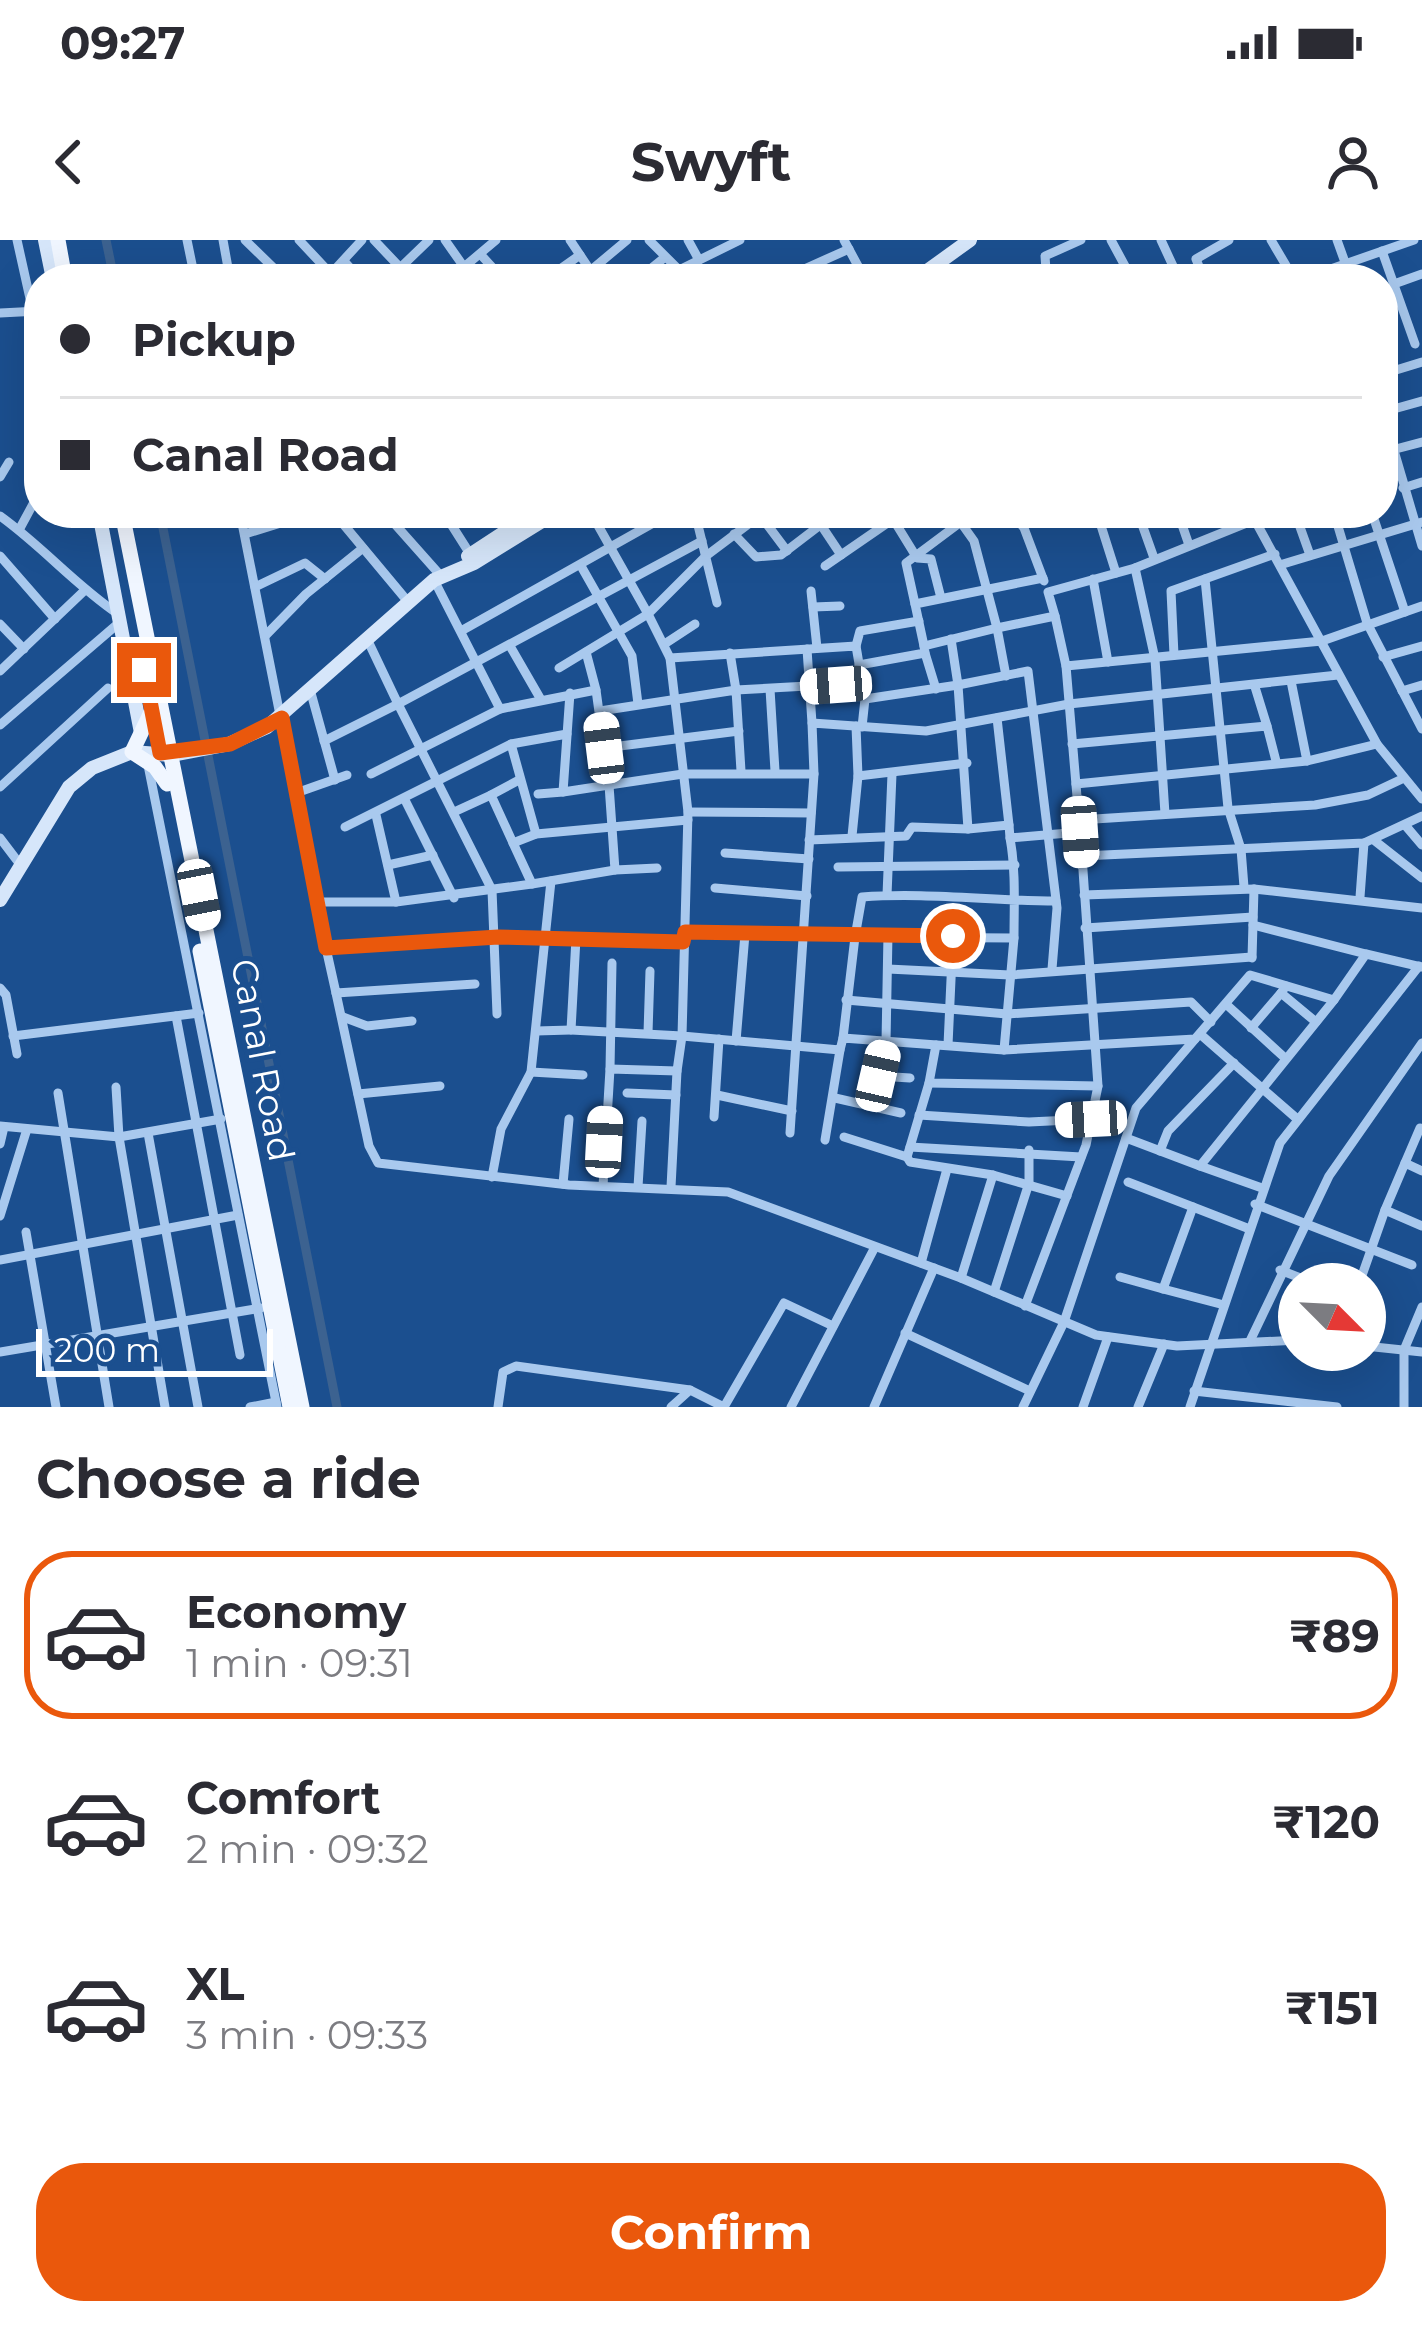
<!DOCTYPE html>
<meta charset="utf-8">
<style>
body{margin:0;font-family:Montserrat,sans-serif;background:#f7f7f7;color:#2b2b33;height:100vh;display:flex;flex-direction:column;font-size:45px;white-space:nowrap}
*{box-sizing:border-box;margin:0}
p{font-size:39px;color:#7c7c81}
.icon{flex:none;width:66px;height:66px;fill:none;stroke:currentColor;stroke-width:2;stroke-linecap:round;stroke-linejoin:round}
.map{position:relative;height:1167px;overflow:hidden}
.side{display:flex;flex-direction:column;background:#fff;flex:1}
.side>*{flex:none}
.banner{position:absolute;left:24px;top:24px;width:1374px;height:264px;border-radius:48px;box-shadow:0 12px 48px #0002;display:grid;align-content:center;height:264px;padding:0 36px;background:#fff}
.needle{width:78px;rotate:114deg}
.controls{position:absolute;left:1278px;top:1023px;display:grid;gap:24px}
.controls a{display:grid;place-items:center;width:108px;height:108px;border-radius:50%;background:#fff;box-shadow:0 12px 48px #0002;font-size:60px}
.scale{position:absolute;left:36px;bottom:30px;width:237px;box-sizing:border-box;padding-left:12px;border:6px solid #fff;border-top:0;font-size:33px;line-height:42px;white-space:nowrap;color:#fff;-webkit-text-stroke:9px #1b4f8f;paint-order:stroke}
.end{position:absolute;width:54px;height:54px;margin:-27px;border:15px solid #ea580c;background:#fff;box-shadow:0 0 0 6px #fff}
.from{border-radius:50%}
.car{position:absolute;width:36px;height:72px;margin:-36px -18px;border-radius:15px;box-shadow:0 0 9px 3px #0007;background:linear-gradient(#fff 24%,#345 0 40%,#fff 0 76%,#345 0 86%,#fff 0)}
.banner b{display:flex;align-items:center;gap:42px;height:114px;font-size:45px}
.banner b+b{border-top:3px solid #e1e1e2}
.banner i{width:30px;height:30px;background:#2b2b33}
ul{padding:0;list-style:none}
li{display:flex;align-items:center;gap:36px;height:168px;margin:0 24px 18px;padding:0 12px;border:6px solid transparent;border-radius:48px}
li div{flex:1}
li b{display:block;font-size:45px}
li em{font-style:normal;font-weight:700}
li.selected{border-color:#ea580c}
li>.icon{width:108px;height:108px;stroke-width:1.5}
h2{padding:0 36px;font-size:54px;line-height:144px}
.cta{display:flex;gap:24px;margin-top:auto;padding:24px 36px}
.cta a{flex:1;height:138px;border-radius:48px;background:#ea580c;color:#fff;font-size:48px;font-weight:700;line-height:138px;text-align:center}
.status{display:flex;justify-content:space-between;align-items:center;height:84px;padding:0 60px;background:#fff;direction:ltr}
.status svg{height:33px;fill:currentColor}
header{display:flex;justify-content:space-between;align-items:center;height:156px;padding:0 36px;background:#fff;font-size:54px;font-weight:700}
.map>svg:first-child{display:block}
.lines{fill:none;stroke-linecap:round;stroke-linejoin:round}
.canal{stroke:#3c6290;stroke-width:9}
.street{stroke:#a9c9ee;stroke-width:9}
.secondary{stroke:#d6e6fa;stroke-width:14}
.primary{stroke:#f0f6ff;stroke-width:15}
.route{stroke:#ea580c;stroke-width:15}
.labels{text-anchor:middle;stroke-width:10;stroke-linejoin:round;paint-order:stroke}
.street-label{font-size:36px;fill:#fff;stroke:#1b4f8f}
</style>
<div class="status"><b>09:27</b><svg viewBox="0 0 49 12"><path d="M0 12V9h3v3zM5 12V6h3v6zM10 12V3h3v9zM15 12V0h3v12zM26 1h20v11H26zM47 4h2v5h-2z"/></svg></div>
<header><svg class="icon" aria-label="back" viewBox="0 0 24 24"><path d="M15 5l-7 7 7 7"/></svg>Swyft<svg class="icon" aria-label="person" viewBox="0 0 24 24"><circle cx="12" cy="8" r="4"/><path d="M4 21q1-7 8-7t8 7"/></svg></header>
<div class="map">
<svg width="1422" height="1167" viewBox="0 0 1422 1167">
<rect width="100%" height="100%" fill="#1b4f8f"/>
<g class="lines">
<g class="canal">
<polyline points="106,0 114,39"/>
<polyline points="160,273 337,1167"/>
</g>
<g class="street">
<polyline points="17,0 33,72"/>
<polyline points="187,0 195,39"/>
<polyline points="223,0 230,39"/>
<polyline points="245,0 285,39"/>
<polyline points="299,0 331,34"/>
<polyline points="374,0 411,39"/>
<polyline points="445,0 464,27"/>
<polyline points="570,0 596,39"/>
<polyline points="649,0 679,30"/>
<polyline points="688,0 699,20"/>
<polyline points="844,0 865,39"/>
<polyline points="1111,0 1132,39"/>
<polyline points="1161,0 1179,39"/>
<polyline points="1271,0 1294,39"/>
<polyline points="1337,0 1351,39"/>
<polyline points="1382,11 1415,104"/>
<polyline points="481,15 503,39"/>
<polyline points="344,21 360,39"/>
<polyline points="400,28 429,0"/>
<polyline points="590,31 627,0"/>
<polyline points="1084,34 1086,39"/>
<polyline points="326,39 362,0"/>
<polyline points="468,39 464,27 496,0"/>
<polyline points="546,39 580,15"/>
<polyline points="638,39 664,18"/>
<polyline points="685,39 679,30 740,0"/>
<polyline points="782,39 849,9"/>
<polyline points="1033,39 1046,30 1045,16 1081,0"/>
<polyline points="1204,39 1196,19 1229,0"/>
<polyline points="1302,39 1414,0"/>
<polyline points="1394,44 1422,34"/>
<polyline points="0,73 39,71"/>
<polyline points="1383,134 1422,122"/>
<polyline points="1383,172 1422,161"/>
<polyline points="1383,173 1422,306"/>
<polyline points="1392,210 1422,202"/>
<polyline points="0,237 9,222"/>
<polyline points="1403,248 1422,242"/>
<polyline points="240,273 317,662 396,662"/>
<polyline points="334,273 409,363"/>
<polyline points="385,273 441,336"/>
<polyline points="444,273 470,314"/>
<polyline points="695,273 717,363"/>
<polyline points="763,273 706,316 648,374 670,418 688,572 682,796 840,810 843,798 1004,810 1195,799 1250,735 1334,760 1366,714 1422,727"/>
<polyline points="813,273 841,315"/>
<polyline points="954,273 974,301 997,388 1055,376 1048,352 1135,328 1254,280"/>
<polyline points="1012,273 1024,288 1044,341"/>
<polyline points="1097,273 1116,333"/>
<polyline points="1138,273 1154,318"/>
<polyline points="1178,273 1189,305"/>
<polyline points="1251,273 1377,504 1422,559"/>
<polyline points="1295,273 1310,315"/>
<polyline points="1334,273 1367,383 1422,489"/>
<polyline points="1372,273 1405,372"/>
<polyline points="1159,274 1161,273"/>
<polyline points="760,275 787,311"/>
<path d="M0,276c43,31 75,69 118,98"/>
<polyline points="893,279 917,318 931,319 941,358"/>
<polyline points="1047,279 1061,273"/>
<polyline points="19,290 39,253"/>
<polyline points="245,294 313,273"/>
<polyline points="734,294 756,317 781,315 836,273"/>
<polyline points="0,316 55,379"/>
<polyline points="1283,324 1422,282"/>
<polyline points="581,326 632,416 638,464"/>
<polyline points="825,326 902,273"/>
<polyline points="1135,328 1155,419 1165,574"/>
<polyline points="1093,339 1108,422"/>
<polyline points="1205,339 1228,568 1241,609 1244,647"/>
<polyline points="434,340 500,469 596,450 609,545 683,534 814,534 812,483 926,491 1069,464 1338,435"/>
<polyline points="255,347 305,323 325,339"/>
<polyline points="811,351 817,408"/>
<polyline points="915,364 906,323 973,273"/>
<polyline points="813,367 840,366"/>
<polyline points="1055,376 1066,426 1322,401 1422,366"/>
<polyline points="0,384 24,409"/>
<polyline points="461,391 671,273"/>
<polyline points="265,396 306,354 363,308"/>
<polyline points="951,399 958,445 1028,431 1057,668 1052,729"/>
<polyline points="368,401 398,464 702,301"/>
<polyline points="666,403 695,384"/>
<polyline points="510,406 540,458"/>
<polyline points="856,406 860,391 919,381"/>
<polyline points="924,406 915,364 1043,338"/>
<polyline points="807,409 812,483"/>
<polyline points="586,412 596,450"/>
<polyline points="730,413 736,450 863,443"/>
<polyline points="925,413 936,449"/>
<polyline points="1174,415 1171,351 1275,314"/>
<polyline points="1383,417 1422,406"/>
<polyline points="670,418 856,406 865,459 862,487"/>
<polyline points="859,425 925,413 924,406 997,388 1006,436"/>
<polyline points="1066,426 1082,616 1364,603 1422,576"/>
<polyline points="559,428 648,374 591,273"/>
<polyline points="0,431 84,351"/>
<polyline points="1291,441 1307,521"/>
<polyline points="1255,447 1267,486"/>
<polyline points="770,449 775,531"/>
<polyline points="1402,451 1422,445"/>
<polyline points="311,453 335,540"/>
<polyline points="570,453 563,552 609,545 615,630 657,628"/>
<polyline points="865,459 958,445 968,589 1009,585 1010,598 1080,592"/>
<polyline points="600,471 736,450 741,531"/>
<polyline points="997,478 1009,585"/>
<polyline points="0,485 120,382"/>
<polyline points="856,486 858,536 967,523"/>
<polyline points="324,501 398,464 492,650 497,774"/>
<polyline points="511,504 536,594"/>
<polyline points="1072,504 1267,486 1276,521"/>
<polyline points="604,508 739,491"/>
<polyline points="148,525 277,1167"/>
<polyline points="371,534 500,469"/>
<polyline points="1076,544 1307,521 1377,504"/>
<polyline points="0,547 108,448"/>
<polyline points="296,553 347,535"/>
<polyline points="538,554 563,552"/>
<polyline points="405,560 454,658"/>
<polyline points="454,572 491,555"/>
<polyline points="688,572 811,573"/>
<polyline points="376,575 396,662 532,644"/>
<polyline points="1079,580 1315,565 1368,555 1402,539"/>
<polyline points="1405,585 1422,605"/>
<polyline points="345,587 511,504 567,494"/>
<polyline points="852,596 858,536"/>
<polyline points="0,598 22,627"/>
<path d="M1010,598c6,33 4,66 4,100l-159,-1 7,-40c64,-5 130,4 194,4"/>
<polyline points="809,600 906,596 912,587 968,589"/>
<polyline points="1375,601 1422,638"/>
<polyline points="513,603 491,555 519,540"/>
<polyline points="725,613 809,619"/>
<polyline points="388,625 433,615"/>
<polyline points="838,627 1015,625"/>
<polyline points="615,630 532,644 513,603 536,594 688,580"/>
<polyline points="715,648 807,656"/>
<polyline points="1254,649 1422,668"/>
<polyline points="887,655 892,534"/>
<polyline points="1084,655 1254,649 1252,718"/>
<polyline points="1360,657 1364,603"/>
<polyline points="317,662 326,708 498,697 683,702"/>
<polyline points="1253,685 1366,714"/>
<polyline points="1085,688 1253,677"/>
<polyline points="685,692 855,697 843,798"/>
<polyline points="576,698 571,790 682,796 677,831 610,829 603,946"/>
<polyline points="326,708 336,753 475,744"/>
<polyline points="888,729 1010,735 1252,717"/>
<polyline points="1286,746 1281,753 1316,782"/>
<polyline points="0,748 6,755 17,814"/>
<polyline points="336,753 369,906 378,923 569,945 728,952 961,1038 1096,1095 1177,1106 1299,1100"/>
<polyline points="846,760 1007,774 1191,762 1211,782"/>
<polyline points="1227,765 1285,818"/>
<polyline points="176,776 240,1115"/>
<polyline points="343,777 367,786 412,781"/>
<polyline points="1251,788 1281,753"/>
<polyline points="536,791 571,790"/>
<polyline points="648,793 650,731"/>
<polyline points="1200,794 1295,877"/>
<polyline points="13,796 199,773"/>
<polyline points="736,801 745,694"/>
<polyline points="936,805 929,843 1098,846"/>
<polyline points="948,805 953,696"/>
<polyline points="1004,810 1014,698"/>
<polyline points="610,829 612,723"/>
<polyline points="531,832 583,835"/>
<polyline points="878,836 910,838"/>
<polyline points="929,843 907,917 910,922 993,935 1067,956"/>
<polyline points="116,847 119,897 165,1167"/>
<polyline points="58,853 109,1167"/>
<polyline points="627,853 676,855"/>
<polyline points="358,854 440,846"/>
<polyline points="717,855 792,871"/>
<polyline points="835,858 901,873"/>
<polyline points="872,865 886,802 888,694"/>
<polyline points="919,875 1029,882 1091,879"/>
<polyline points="714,877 719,799"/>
<polyline points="0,886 119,897 221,879"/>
<polyline points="148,893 198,1167"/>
<polyline points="790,893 814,534"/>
<polyline points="844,897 907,917"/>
<polyline points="1126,898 1200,926"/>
<polyline points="825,900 840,810"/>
<polyline points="0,904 4,887"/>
<polyline points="910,907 1081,917"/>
<polyline points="1160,911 1168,891 1234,823"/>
<polyline points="1405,923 1420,888"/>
<polyline points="492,937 501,889 531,832 551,641"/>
<polyline points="1128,942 1193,967 1163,1049 1224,1065"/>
<polyline points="563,944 569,879"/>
<polyline points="638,947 642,881"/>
<polyline points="671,947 677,831"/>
<polyline points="1262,948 1200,926 1334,760"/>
<polyline points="1255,964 1412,1025"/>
<polyline points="1193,967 1247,988"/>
<polyline points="1385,970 1405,923 1422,931"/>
<polyline points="0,976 27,889"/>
<polyline points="26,992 56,1167"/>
<polyline points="0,1020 238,975"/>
<polyline points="921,1023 947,929"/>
<polyline points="1280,1030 1316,1044"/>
<polyline points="1120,1037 1163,1049"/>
<polyline points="961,1038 993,935"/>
<polyline points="1359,1044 1385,970 1422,986"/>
<polyline points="994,1052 1029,943 1029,910"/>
<polyline points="1025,1066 1086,905 1098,846 1082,616"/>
<polyline points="905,1093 1030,1151"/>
<polyline points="1250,1101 1329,936 1422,803"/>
<polyline points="1365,1106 1422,1112"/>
<polyline points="0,1112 261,1068"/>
<polyline points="1194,1151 1337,1167"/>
<polyline points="250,1167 276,1162"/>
<polyline points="498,1167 503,1132 516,1126 690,1150"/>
<polyline points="671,1167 690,1150 724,1167 784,1063 833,1086"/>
<polyline points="791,1167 875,1007"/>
<polyline points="874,1167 934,1028"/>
<polyline points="1023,1167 1064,1082 1136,868 1195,799"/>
<polyline points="1083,1167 1108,1097"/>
<polyline points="1138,1167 1164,1104"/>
<polyline points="1190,1167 1280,903 1419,726"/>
<polyline points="1404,1167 1404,1110 1422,1067"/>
</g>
<g class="secondary">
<polyline points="45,0 53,39"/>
<polyline points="916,39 970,0"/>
<polyline points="99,273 141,493"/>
<polyline points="468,316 534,273"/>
<polyline points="0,660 69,547 92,528 132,512 171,515 229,504 267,487 434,340 474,323 555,273"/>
</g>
<g class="primary">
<polyline points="58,0 65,39"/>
<polyline points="122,273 302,1167"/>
<polyline points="152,470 132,512 155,527 167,544"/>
<polyline points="200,711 290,1167"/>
</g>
</g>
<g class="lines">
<polyline class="route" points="144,430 160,513 230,504 282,478 326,708 498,697 683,702 685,692 953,696"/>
</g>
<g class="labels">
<g class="street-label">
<text transform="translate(263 820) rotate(79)" y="13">Canal Road</text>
</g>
</g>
</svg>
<div class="controls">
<a><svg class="needle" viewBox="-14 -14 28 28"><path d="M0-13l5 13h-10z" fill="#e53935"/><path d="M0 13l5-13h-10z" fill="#7c7c81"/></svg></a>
</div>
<div class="scale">200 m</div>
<i class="end from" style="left:953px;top:696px"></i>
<i class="end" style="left:144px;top:430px"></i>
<i class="car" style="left:836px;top:445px;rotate:266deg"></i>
<i class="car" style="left:604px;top:508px;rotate:353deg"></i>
<i class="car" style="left:1080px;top:592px;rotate:176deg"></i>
<i class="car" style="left:199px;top:655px;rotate:169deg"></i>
<i class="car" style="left:878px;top:836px;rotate:13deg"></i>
<i class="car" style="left:1091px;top:879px;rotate:267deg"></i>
<i class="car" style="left:604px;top:902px;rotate:3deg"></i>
<div class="banner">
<b><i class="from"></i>Pickup</b>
<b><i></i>Canal Road</b>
</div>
</div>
<section class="side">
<h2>Choose a ride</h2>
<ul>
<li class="selected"><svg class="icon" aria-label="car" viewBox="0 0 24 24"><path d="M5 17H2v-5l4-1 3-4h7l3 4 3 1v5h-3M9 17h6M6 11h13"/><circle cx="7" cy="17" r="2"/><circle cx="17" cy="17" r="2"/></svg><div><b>Economy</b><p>1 min · 09:31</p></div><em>₹89</em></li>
<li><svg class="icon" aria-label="car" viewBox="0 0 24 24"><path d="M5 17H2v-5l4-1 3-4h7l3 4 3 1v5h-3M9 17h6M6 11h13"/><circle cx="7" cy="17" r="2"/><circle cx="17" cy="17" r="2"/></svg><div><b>Comfort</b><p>2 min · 09:32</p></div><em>₹120</em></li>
<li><svg class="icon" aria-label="car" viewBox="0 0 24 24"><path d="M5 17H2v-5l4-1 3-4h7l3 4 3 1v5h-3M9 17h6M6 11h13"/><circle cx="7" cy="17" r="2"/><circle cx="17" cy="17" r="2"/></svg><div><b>XL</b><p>3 min · 09:33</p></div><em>₹151</em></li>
</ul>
<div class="cta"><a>Confirm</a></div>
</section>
